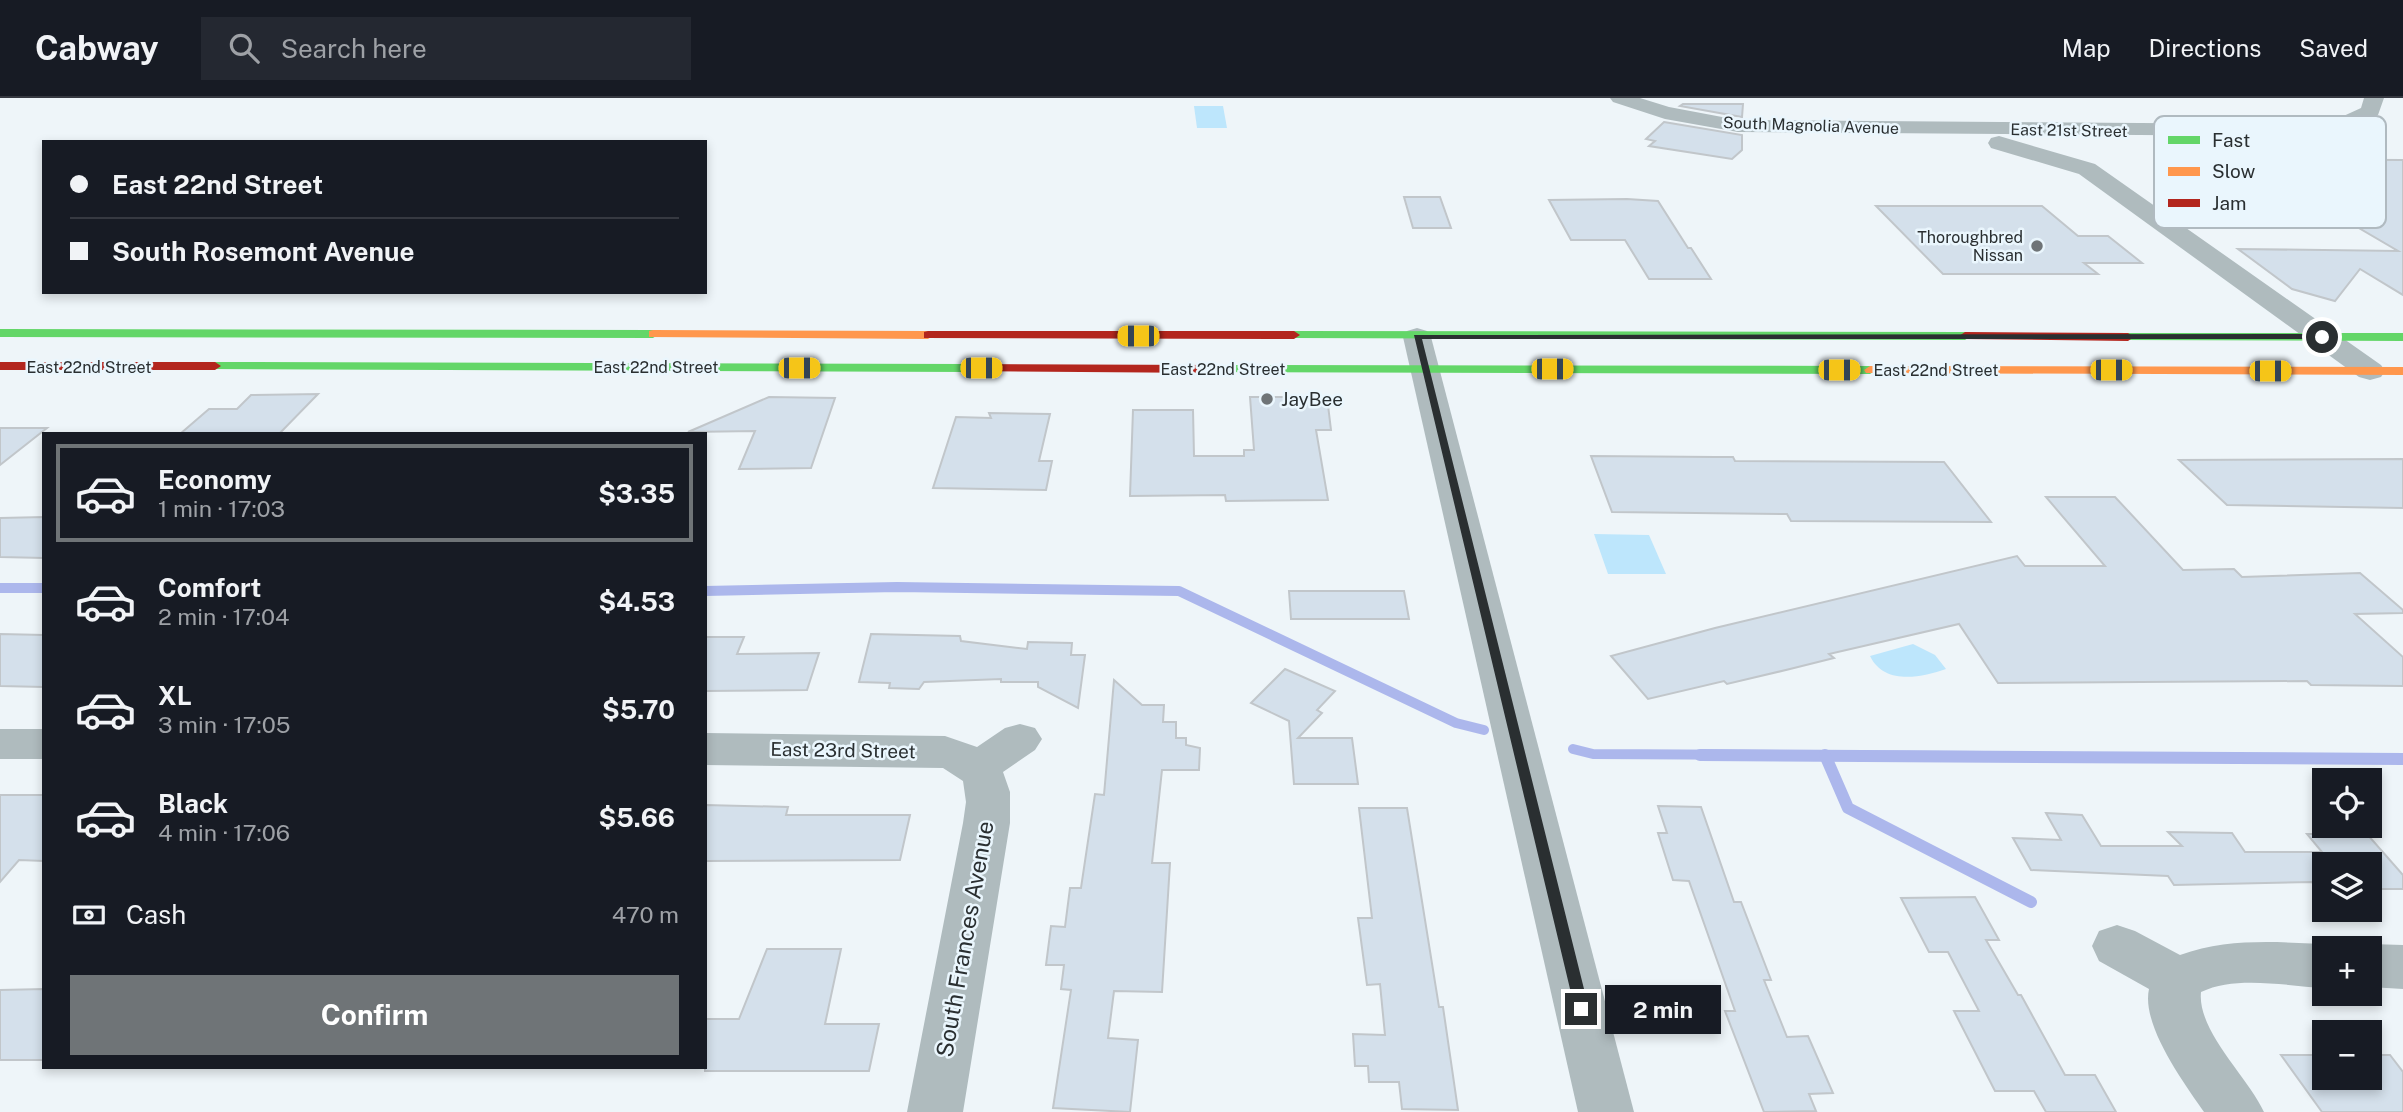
<!DOCTYPE html>
<meta charset="utf-8">
<style>
body{margin:0;font-family:"Public Sans",sans-serif;background:#242831;color:#f1f3f6;height:100vh;display:flex;flex-direction:column;font-size:26px;white-space:nowrap}
*{box-sizing:border-box;margin:0}
p{font-size:23px;color:#9ea1a6}
.icon{flex:none;width:38px;height:38px;fill:none;stroke:currentColor;stroke-width:2;stroke-linecap:round;stroke-linejoin:round}
.map{position:relative;flex:1;overflow:hidden}
.drawer{position:absolute;left:42px;top:334px;width:665px;height:637px;display:flex;flex-direction:column;background:#171b24;border-radius:0px;box-shadow:0 4px 10px #0003}
.drawer>*{flex:none}
.top-card{position:absolute;left:42px;top:42px;width:665px;height:154px;border-radius:0px;box-shadow:0 4px 10px #0003;display:grid;align-content:center;height:154px;padding:0 28px;background:#171b24}
.buttons{position:absolute;left:2312px;top:670px;display:grid;gap:14px}
.buttons a{display:grid;place-items:center;width:70px;height:70px;border-radius:0px;background:#171b24;box-shadow:0 4px 10px #0003;font-size:35px}
.end{position:absolute;width:32px;height:32px;margin:-16px;border:9px solid #2a2f31;background:#fff;box-shadow:0 0 0 4px #fff}
.from{border-radius:50%}
.bubble{position:absolute;height:49px;border-radius:0px;background:#171b24;box-shadow:0 4px 10px #0003;font-size:23px;font-weight:700;line-height:49px;text-align:center}
.car{position:absolute;width:21px;height:42px;margin:-21px -10px;border-radius:9px;box-shadow:0 0 5px 2px #0007;background:linear-gradient(#f5c518 24%,#345 0 40%,#f5c518 0 76%,#345 0 86%,#f5c518 0)}
.top-card b{display:flex;align-items:center;gap:24px;height:66px;font-size:26px}
.top-card b+b{border-top:2px solid #363941}
.top-card i{width:18px;height:18px;background:#f1f3f6}
ul{padding:12px 0 0;list-style:none}
li{display:flex;align-items:center;gap:21px;height:98px;margin:0 14px 10px;padding:0 14px;border:4px solid transparent;border-radius:0px}
li div{flex:1}
li b{display:block;font-size:26px}
li em{font-style:normal;font-weight:700}
li.selected{border-color:#6f7477}
li>.icon{width:63px;height:63px;stroke-width:1.5}
.pay{display:flex;align-items:center;gap:18px;height:77px;padding:0 28px;font-size:26px}
.pay p{margin-inline-start:auto}
.action{display:flex;gap:14px;margin-top:auto;padding:14px 28px}
.action a{flex:1;height:80px;border-radius:0px;background:#6f7477;color:#fff;font-size:28px;font-weight:700;line-height:80px;text-align:center}
header{display:flex;align-items:center;gap:42px;box-sizing:border-box;height:98px;padding:0 35px;background:#171b24;border-bottom:2px solid #363941}
header strong{font-size:33px}
nav{display:flex;gap:38px;margin-inline-start:auto;font-size:24px}
.search{width:490px;height:63px;background:#242831;display:flex;align-items:center;gap:18px;box-sizing:border-box;padding:0 24px;border-radius:0px;color:#9ea1a6;font-size:26px}
.map>svg:first-child{display:block}
.green{fill:#bde6fc}
.lines{fill:none;stroke-linecap:round;stroke-linejoin:round}
.stream-far1{stroke:#acb7ec;stroke-width:10}
.stream{stroke:#acb7ec;stroke-width:12}
.building{fill:#d4e0eb;stroke:#c1c6ca;stroke-width:2}
.street{fill:#afbbbe;fill-rule:evenodd}
.fast{fill:#63d668;fill-rule:evenodd}
.slow{fill:#ff974d;fill-rule:evenodd}
.jam{fill:#b3261e;fill-rule:evenodd}
.route{fill:#2a2f31}
.poi-dot{fill:#6f7477;stroke:#eaf6fd;stroke-width:2.5}
.labels{text-anchor:middle;stroke-width:5;stroke-linejoin:round;paint-order:stroke}
.far-street-label{font-size:16px;fill:#2a2f31;stroke:#eaf6fd}
.far-poi-label{font-size:16px;fill:#2a2f31;stroke:#eaf6fd;text-anchor:end}
.poi-label{font-size:19px;fill:#2a2f31;stroke:#eaf6fd;text-anchor:start}
.street-label{font-size:19px;fill:#2a2f31;stroke:#eaf6fd}
.near-street-label{font-size:23px;fill:#2a2f31;stroke:#eaf6fd}
.key{fill:#eaf6fd;stroke:#b0bac0;stroke-width:2}
.key-label{font-size:19px;fill:#2a2f31}
</style>
<header>
<strong>Cabway</strong>
<div class="search"><svg class="icon" aria-label="search" viewBox="0 0 24 24"><circle cx="10" cy="10" r="6"/><path d="M15 15l6 6"/></svg>Search here</div>
<nav><a>Map</a><a>Directions</a><a>Saved</a></nav>
</header>
<div class="map">
<svg width="2403" height="1014" viewBox="0 0 2403 1014">
<rect width="100%" height="100%" fill="#eef5f9"/>
<g class="green">
<polygon points="1194,8 1223,8 1227,30 1197,30"/>
<polygon points="1594,436 1649,437 1666,476 1608,476"/>
<path d="M1913,546l22,11 11,14c-26,9 -62,16 -76,-13z"/>
</g>
<g class="lines">
<g class="stream-far1">
<polyline points="0,490 44,490"/>
<polyline points="705,493 897,489 1179,493 1456,625 1484,632"/>
<polyline points="1573,651 1593,656 1983,658"/>
</g>
<g class="stream">
<polyline points="1700,657 2403,661"/>
<polyline points="1825,657 1848,710 2031,804"/>
</g>
</g>
<g class="building">
<polygon points="1683,6 1743,6 1742,19 1680,8"/>
<polygon points="1664,24 1742,37 1742,52 1732,61 1649,48 1655,43 1646,41"/>
<polygon points="2199,61 2403,62 2403,197 2360,171 2335,203 2292,191 2238,151 2398,153 2304,98 2261,98"/>
<polygon points="1404,99 1440,99 1451,130 1413,130"/>
<polygon points="1627,101 1658,103 1688,150 1691,150 1711,181 1649,181 1625,142 1571,142 1549,102"/>
<polygon points="1876,108 2042,108 2078,138 2108,138 2142,165 2084,165 2098,176 1943,176"/>
<polygon points="318,296 279,336 180,336 209,311 237,311 251,297"/>
<polygon points="769,299 835,300 811,370 739,371 755,333 688,334"/>
<polygon points="1250,299 1327,299 1331,332 1316,332 1328,402 1226,403 1225,397 1130,398 1133,312 1193,312 1194,358 1244,358 1244,352 1254,352"/>
<polygon points="989,315 1050,316 1039,363 1052,363 1046,392 933,390 956,319 991,320"/>
<polygon points="0,330 47,330 0,367"/>
<polygon points="1591,358 1715,359 1733,359 1735,363 1944,364 1991,424 1791,423 1787,416 1612,414"/>
<polygon points="2403,361 2403,410 2227,407 2179,362"/>
<polygon points="2046,399 2115,399 2183,472 2234,471 2242,479 2360,475 2403,512 2403,515 2355,516 2403,559 2403,588 2311,587 2307,583 1998,585 1959,526 1829,556 1834,560 1790,571 1727,586 1724,583 1648,601 1611,558 1715,530 2017,458 2025,468 2105,468"/>
<polygon points="44,419 44,460 0,459 0,420"/>
<polygon points="1289,493 1404,493 1409,521 1291,521"/>
<polygon points="0,536 44,537 44,589 0,588"/>
<polygon points="871,536 960,538 961,543 1027,551 1028,544 1072,545 1071,557 1085,557 1078,610 1038,589 1038,584 1001,584 1001,581 924,584 919,591 889,590 890,585 859,584"/>
<polygon points="705,539 744,539 737,556 819,555 807,592 705,593"/>
<polygon points="1285,571 1335,593 1317,612 1322,615 1298,640 1352,640 1358,686 1294,686 1289,623 1251,605"/>
<polygon points="1114,582 1142,607 1164,607 1163,624 1176,624 1176,640 1186,640 1186,647 1200,650 1199,672 1162,672 1152,765 1170,765 1162,894 1114,893 1108,940 1138,942 1130,1014 1053,1010 1071,892 1061,891 1064,867 1046,867 1051,828 1065,829 1070,790 1081,790 1095,696 1104,697"/>
<polygon points="0,697 44,697 44,763 19,762 0,784"/>
<polygon points="705,707 788,709 786,717 910,717 900,762 705,763"/>
<polygon points="1658,708 1701,709 1734,804 1741,804 1771,882 1764,882 1787,939 1808,938 1833,995 1809,996 1816,1013 1764,1014 1725,913 1735,913 1689,783 1673,782 1658,735 1667,735"/>
<polygon points="1359,710 1407,710 1439,909 1443,909 1458,1012 1402,1011 1399,984 1369,984 1368,968 1355,968 1353,936 1385,937 1380,886 1367,887 1358,820 1372,820"/>
<polygon points="2046,715 2082,717 2101,748 2182,748 2168,734 2232,735 2245,754 2322,754 2307,736 2367,736 2403,777 2403,791 2370,791 2370,766 2324,766 2324,790 2316,790 2312,784 2174,787 2168,778 2031,772 2013,740 2061,742"/>
<polygon points="1975,799 1999,842 1986,842 2018,897 2021,897 2065,977 2095,977 2116,1014 2046,1014 2034,993 1995,993 1954,913 1979,913 1948,854 1929,854 1901,800"/>
<polygon points="767,851 841,851 825,926 879,926 869,973 705,973 705,921 739,921"/>
<polygon points="44,891 44,962 0,962 0,892"/>
<polygon points="2281,957 2324,957 2324,980 2370,980 2370,957 2390,957 2403,974 2403,1014 2322,1014"/>
</g>
<g class="lines">
<g class="street">
<polygon points="1610,0 1640,0 1669,9 1738,22 2283,26 2337,21 2361,10 2364,0 2384,0 2378,17 2341,33 2283,38 1738,34 1665,21 1613,4"/>
<polygon points="1999,38 2095,66 2381,267 2385,273 2381,279 2370,282 2359,279 2079,76 1991,50 1988,45 1991,40"/>
<polygon points="1417,230 1427,233 1431,239 1634,1014 1578,1014 1403,239 1407,233"/>
<polygon points="1020,626 1035,630 1042,641 1035,652 1003,674 1010,694 1010,725 963,1014 907,1014 963,725 966,704 963,683 943,670 705,667 705,635 945,638 977,649 1005,630"/>
<rect x="0" y="631" width="44" height="30"/>
<path d="M2117,827l18,6 45,24c48,-17 94,-13 144,-11l12,4h-12v40c-38,-2 -88,-13 -123,4 -4,39 47,85 63,120h-60c-20,-29 -63,-87 -55,-123l-50,-28 -7,-15 7,-15z"/>
<polygon points="2370,846 2403,847 2403,891 2370,889 2370,850 2358,850"/>
</g>
<g class="fast">
<polygon points="0,231 653,232 659,236 653,240 0,239"/>
<polygon points="1294,233 1965,234 1971,238 1965,242 1290,240 1290,234"/>
<polygon points="2128,235 2403,235 2403,243 2124,242 2122,239"/>
<polygon points="215,264 967,266 973,270 967,274 211,271 209,268"/>
<polygon points="1212,267 1870,268 1876,272 1870,276 1208,274 1206,271"/>
</g>
<g class="slow">
<polygon points="653,232 928,233 934,237 928,241 649,239 649,233"/>
<polygon points="1870,268 2403,269 2403,277 1866,275 1864,272"/>
</g>
<g class="jam">
<polygon points="928,233 1294,233 1300,237 1294,241 924,240 924,234"/>
<polygon points="1965,234 2128,235 2134,239 2128,243 1961,241 1959,238"/>
<polygon points="0,264 215,264 221,268 215,272 0,272"/>
<polygon points="967,266 1212,267 1218,271 1212,275 963,273 961,270"/>
</g>
</g>
<polygon class="route" points="2322,236 2325,241 1422,241 1589,911 1587,916 1576,916 1414,237"/>
<g class="poi-dot">
<circle cx="2037" cy="148" r="7"/>
<circle cx="1267" cy="301" r="7"/>
</g>
<g class="labels">
<g class="far-street-label">
<text transform="translate(1811 27) rotate(2)" y="6">South Magnolia Avenue</text>
<text transform="translate(2069 32) rotate(1)" y="6">East 21st Street</text>
<text x="89" y="275">East 22nd Street</text>
<text x="656" y="275">East 22nd Street</text>
<text x="1223" y="277">East 22nd Street</text>
<text x="1936" y="278">East 22nd Street</text>
</g>
<g class="far-poi-label">
<text x="2023" y="145">Thoroughbred<tspan x="2023" dy="18">Nissan</tspan></text>
</g>
<g class="poi-label">
<text x="1281" y="308">JayBee</text>
</g>
<g class="street-label">
<text transform="translate(843 652) rotate(1)" y="7">East 23rd Street</text>
</g>
<g class="near-street-label">
<text transform="translate(965 841) rotate(-80)" y="8">South Frances Avenue</text>
</g>
</g>
<rect x="2154" y="18" width="232" height="112" rx="10" class="key"/>
<rect x="2168" y="38" width="32" height="8" fill="#63d668"/>
<rect x="2168" y="69" width="32" height="9" fill="#ff974d"/>
<rect x="2168" y="101" width="32" height="8" fill="#b3261e"/>
<g class="key-label">
<text x="2212" y="49">Fast</text>
<text x="2212" y="80">Slow</text>
<text x="2212" y="112">Jam</text>
</g>
</svg>
<div class="buttons">
<a><svg class="icon" aria-label="locate" viewBox="0 0 24 24"><circle cx="12" cy="12" r="6"/><path d="M12 2v4M12 18v4M2 12h4M18 12h4"/></svg></a>
<a><svg class="icon" aria-label="layers" viewBox="0 0 24 24"><path d="M12 4l9 5-9 5-9-5zM3 14l9 5 9-5"/></svg></a>
<a>+</a>
<a>−</a>
</div>
<i class="end from" style="left:2322px;top:239px"></i>
<i class="end" style="left:1581px;top:911px"></i>
<div class="bubble" style="left:1605px;top:887px;width:116px">2 min</div>
<i class="car" style="left:1138px;top:238px;rotate:270deg"></i>
<i class="car" style="left:799px;top:270px;rotate:90deg"></i>
<i class="car" style="left:981px;top:270px;rotate:90deg"></i>
<i class="car" style="left:1552px;top:271px;rotate:90deg"></i>
<i class="car" style="left:1839px;top:272px;rotate:90deg"></i>
<i class="car" style="left:2111px;top:272px;rotate:90deg"></i>
<i class="car" style="left:2270px;top:273px;rotate:90deg"></i>
<div class="top-card">
<b><i class="from"></i>East 22nd Street</b>
<b><i></i>South Rosemont Avenue</b>
</div>
<section class="drawer">
<ul>
<li class="selected"><svg class="icon" aria-label="car" viewBox="0 0 24 24"><path d="M5 17H2v-5l4-1 3-4h7l3 4 3 1v5h-3M9 17h6M6 11h13"/><circle cx="7" cy="17" r="2"/><circle cx="17" cy="17" r="2"/></svg><div><b>Economy</b><p>1 min · 17:03</p></div><em>$3.35</em></li>
<li><svg class="icon" aria-label="car" viewBox="0 0 24 24"><path d="M5 17H2v-5l4-1 3-4h7l3 4 3 1v5h-3M9 17h6M6 11h13"/><circle cx="7" cy="17" r="2"/><circle cx="17" cy="17" r="2"/></svg><div><b>Comfort</b><p>2 min · 17:04</p></div><em>$4.53</em></li>
<li><svg class="icon" aria-label="car" viewBox="0 0 24 24"><path d="M5 17H2v-5l4-1 3-4h7l3 4 3 1v5h-3M9 17h6M6 11h13"/><circle cx="7" cy="17" r="2"/><circle cx="17" cy="17" r="2"/></svg><div><b>XL</b><p>3 min · 17:05</p></div><em>$5.70</em></li>
<li><svg class="icon" aria-label="car" viewBox="0 0 24 24"><path d="M5 17H2v-5l4-1 3-4h7l3 4 3 1v5h-3M9 17h6M6 11h13"/><circle cx="7" cy="17" r="2"/><circle cx="17" cy="17" r="2"/></svg><div><b>Black</b><p>4 min · 17:06</p></div><em>$5.66</em></li>
</ul>
<div class="pay"><svg class="icon" aria-label="cash" viewBox="0 0 24 24"><path d="M3 7h18v10H3z"/><circle cx="12" cy="12" r="2"/></svg>Cash<p>470 m</p></div>
<div class="action"><a>Confirm</a></div>
</section>
</div>
